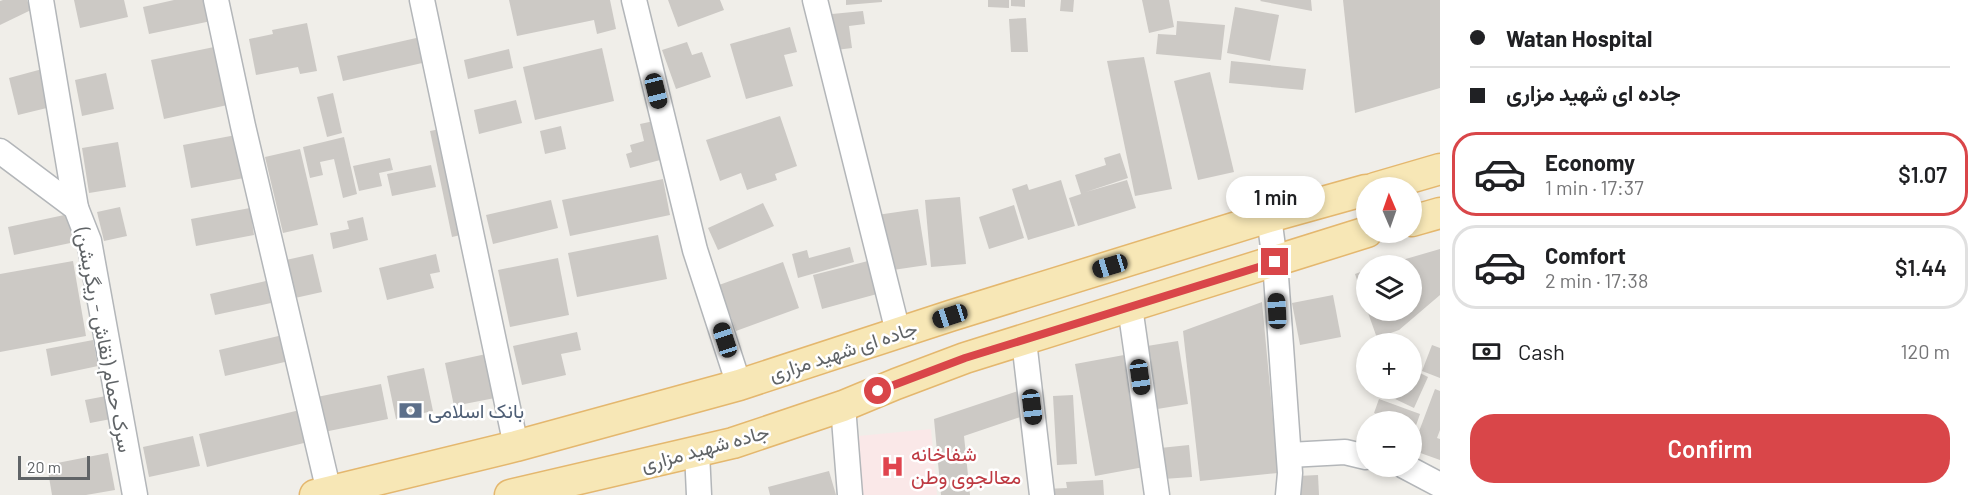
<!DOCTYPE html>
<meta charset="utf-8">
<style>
body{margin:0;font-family:Barlow,Vazirmatn,sans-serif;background:#f2f2f2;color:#202124;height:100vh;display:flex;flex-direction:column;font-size:22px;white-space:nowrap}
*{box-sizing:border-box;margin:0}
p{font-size:20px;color:#757577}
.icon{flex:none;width:33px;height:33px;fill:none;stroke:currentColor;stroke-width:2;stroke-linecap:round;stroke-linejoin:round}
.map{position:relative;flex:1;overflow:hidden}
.details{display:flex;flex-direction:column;background:#fff;width:540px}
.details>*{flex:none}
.banner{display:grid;align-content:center;height:132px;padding:0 30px;background:#fff}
.needle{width:39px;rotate:358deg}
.fabs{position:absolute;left:1356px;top:177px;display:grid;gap:12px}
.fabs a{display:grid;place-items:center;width:66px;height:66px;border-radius:50%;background:#fff;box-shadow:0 3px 9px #0003;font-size:30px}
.scale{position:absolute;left:18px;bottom:15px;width:72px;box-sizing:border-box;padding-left:6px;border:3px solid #606467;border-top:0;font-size:16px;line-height:21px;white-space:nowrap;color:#606467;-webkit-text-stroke:4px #fff;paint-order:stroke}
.end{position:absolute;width:27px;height:27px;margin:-14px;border:8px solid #d94649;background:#fff;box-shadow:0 0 0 3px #fff}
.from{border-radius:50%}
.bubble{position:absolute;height:42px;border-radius:21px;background:#fff;box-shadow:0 3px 9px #0003;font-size:20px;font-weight:600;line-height:42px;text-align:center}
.car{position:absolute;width:18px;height:36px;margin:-18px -9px;border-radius:8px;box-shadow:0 0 4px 2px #0007;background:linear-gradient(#222 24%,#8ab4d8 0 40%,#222 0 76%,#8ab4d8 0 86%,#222 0)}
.banner b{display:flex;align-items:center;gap:21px;height:57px;font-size:22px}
.banner b+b{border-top:2px solid #e0e0e0}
.banner i{width:15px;height:15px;background:#202124}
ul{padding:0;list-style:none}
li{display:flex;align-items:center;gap:18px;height:84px;margin:0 12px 9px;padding:0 18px;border:3px solid #e0e0e0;border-radius:24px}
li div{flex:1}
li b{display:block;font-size:22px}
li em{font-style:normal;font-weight:600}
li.current{border-color:#d94649}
li>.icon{width:54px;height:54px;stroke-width:1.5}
.pay{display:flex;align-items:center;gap:15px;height:66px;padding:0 30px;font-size:22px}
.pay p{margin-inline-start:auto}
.cta{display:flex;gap:12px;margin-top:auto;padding:12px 30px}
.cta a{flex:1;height:69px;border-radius:24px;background:#d94649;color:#fff;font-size:24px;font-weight:600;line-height:69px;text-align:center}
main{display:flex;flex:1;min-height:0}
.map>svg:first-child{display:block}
.medical{fill:#fae8e8}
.building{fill:#ccc9c5}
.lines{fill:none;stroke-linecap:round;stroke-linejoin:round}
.minor-casing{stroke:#b3b6b9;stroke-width:27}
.major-casing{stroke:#e4b76e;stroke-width:33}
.minor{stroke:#fff;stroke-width:24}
.major{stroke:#f7e7b6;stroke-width:30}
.route{stroke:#d94649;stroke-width:8}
.labels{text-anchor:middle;stroke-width:5;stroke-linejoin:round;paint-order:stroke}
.street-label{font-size:20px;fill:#606467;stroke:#fff}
.service-label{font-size:20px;fill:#4e5e75;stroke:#fff;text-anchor:start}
.health-label{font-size:20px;fill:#be3a42;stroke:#fff;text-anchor:start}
</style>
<main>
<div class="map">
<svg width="1440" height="495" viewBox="0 0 1440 495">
<rect width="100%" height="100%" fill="#f0eee9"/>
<polygon class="medical" points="931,429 937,495 853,495 848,437"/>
<g class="building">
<polygon points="3,0 27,0 31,10 0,25 0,1"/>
<polygon points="74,0 124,0 128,17 80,28"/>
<polygon points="174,0 211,0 216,20 149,34 143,7"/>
<polygon points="509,0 610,0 616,29 597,34 594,20 517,36"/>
<polygon points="668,0 720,0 724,10 678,27"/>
<polygon points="846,0 882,0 882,2 846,5"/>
<polygon points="988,0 1009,0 1009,8 988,7"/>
<polygon points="1011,0 1025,0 1025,7 1011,6"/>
<polygon points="1061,0 1074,0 1073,12 1060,11"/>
<polygon points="1142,0 1169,0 1174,27 1149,33"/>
<polygon points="1261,0 1311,0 1312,11 1260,1"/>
<polygon points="1343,0 1440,0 1440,88 1355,113"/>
<polygon points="1235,7 1279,15 1270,61 1227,53"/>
<polygon points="863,11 865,24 849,26 852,48 836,50 832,14"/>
<polygon points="1026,18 1028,52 1011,52 1009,19"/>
<polygon points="1177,21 1225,25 1221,60 1156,54 1158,34 1176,35"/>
<polygon points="307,23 317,71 300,74 298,67 256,75 249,39 273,34 272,30"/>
<polygon points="790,27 797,52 784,55 793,86 746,99 730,44"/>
<polygon points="425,36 431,61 343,81 337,56"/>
<polygon points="687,42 692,55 702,52 711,77 676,89 662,50"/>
<polygon points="219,46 232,104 164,119 151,60"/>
<polygon points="602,48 614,101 535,120 523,67"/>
<polygon points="509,49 513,68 468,79 464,60"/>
<polygon points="1144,57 1172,189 1135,196 1107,61"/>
<polygon points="1231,61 1306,69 1303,90 1229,83"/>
<polygon points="46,68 55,106 18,115 9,78"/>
<polygon points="1210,72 1234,172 1198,180 1174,81"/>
<polygon points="106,73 114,109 82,116 75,80"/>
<polygon points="333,93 342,133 327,137 317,97"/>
<polygon points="516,100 522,123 479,134 474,110"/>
<polygon points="780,116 797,166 775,174 777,180 747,190 741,173 720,181 706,140"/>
<polygon points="654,121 664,159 630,168 626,154 632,152 630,145 644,141 640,124"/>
<polygon points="561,126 566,149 545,154 540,131"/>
<polygon points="445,128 465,234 452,237 430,131"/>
<polygon points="236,135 244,178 191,188 183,145"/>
<polygon points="344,137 357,194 343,198 334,159 320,162 323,175 310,178 303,147"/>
<polygon points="118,142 126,187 89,193 82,148"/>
<polygon points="300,149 318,225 283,233 265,157"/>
<polygon points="1120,153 1128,178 1086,192 1127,180 1136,208 1078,226 1069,198 1081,194 1075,175 1106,165 1104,158"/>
<polygon points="390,158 393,170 379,173 382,186 359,191 353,166"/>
<polygon points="431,165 436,187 392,196 387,174"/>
<polygon points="663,179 670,215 570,236 562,200"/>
<polygon points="1061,180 1075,226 1028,240 1012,189 1027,184 1029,190"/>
<polygon points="960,197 966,264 931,267 925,200"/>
<polygon points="551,200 558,228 493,244 486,215"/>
<polygon points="763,203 774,226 718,250 708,228"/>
<polygon points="1014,205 1024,238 989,249 979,217"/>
<polygon points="120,207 127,236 104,241 97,212"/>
<polygon points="250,208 254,235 196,246 191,219"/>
<polygon points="918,209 927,265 886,271 877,215"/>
<polygon points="69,214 75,242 14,255 8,227"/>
<polygon points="363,217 368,240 333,249 330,233 349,229 347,221"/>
<polygon points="658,235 667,279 577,297 568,253"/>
<polygon points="850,247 854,262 798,278 792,254 807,250 809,258"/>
<polygon points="1440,249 1440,295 1399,330 1377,338 1367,310 1412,310 1412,266 1385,265"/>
<polygon points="313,254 322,292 295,298 286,260"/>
<polygon points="436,254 440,272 430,274 434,288 387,300 379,268"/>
<polygon points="558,258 569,315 510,327 498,270"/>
<polygon points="73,261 86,336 0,352 0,274"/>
<polygon points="868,261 877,294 822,309 813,275"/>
<polygon points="783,262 799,308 736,331 719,285"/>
<polygon points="1366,270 1366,307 1355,274"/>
<polygon points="266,281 271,303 215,315 210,294"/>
<polygon points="1333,295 1341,337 1300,345 1292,303"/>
<polygon points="1262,302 1278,473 1200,481 1183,331"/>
<polygon points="577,332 581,350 561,354 566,375 522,385 513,346"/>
<polygon points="287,334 293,360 225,376 219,350"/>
<polygon points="93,340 98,366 51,376 46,349"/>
<polygon points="1178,341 1188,404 1151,410 1141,347"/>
<polygon points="1432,345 1440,348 1440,378 1422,371"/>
<polygon points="486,354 495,398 454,406 445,363"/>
<polygon points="1124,355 1144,467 1095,476 1075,364"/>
<polygon points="424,368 433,411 396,419 387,376"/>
<polygon points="1412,369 1428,377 1414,408 1372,388 1412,388"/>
<polygon points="381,384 388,419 319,433 312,398"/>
<polygon points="1435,389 1440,391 1440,430 1437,438 1440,439 1440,460 1412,450"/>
<polygon points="1021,390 1029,414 964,436 970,495 941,495 934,419"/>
<polygon points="1073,395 1077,464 1057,465 1053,396"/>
<polygon points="106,396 111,419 90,423 85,400"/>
<polygon points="1379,399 1420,414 1412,437 1412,422 1377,422 1379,415 1374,413"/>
<polygon points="304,409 312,441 207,467 199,434"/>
<polygon points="193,436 200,466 149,477 143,447"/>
<polygon points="1189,445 1192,477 1163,479 1160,448"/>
<polygon points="108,453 115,490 86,495 52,495 47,465"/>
<polygon points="829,471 836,495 770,495 768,487"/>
<polygon points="1318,475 1319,495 1299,495 1298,476"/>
<polygon points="1103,480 1104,495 1046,495 1045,489 1067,488 1066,482"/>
</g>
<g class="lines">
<defs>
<g id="minor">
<polyline points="41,0 76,208"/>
<polyline points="216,0 243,126 329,492"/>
<polyline points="422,0 516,446"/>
<polyline points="634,0 695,250 739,385"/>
<polyline points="815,0 898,332"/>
<polyline points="0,151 76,208 89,241 135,495"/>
<polyline points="1269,217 1275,262 1290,473 1288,495"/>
<polyline points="1130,307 1157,495"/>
<polyline points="1024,341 1042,495"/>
<polyline points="843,406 850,495"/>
<polyline points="697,452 699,495"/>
<polyline points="1289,455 1345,452 1366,457"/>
<polyline points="1404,466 1440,485"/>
</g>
<g id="major">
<polyline points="1375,188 1440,169"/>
<polyline points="1412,221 1440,213"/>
<polyline points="315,495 516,446 739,385 950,316 1269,217 1366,190"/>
<polyline points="510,495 733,443 843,406 896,384 965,358 1367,232"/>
</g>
</defs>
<use href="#minor" class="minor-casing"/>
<use href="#major" class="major-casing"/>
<use href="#minor" class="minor"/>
<use href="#major" class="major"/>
</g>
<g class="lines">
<polyline class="route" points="878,391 965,358 1275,262"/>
</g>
<defs>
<symbol id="bank-bare" viewBox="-9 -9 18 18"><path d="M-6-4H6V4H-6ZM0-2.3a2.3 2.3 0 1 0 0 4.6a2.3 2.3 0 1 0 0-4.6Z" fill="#5c6f8a" stroke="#fff" stroke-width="2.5" paint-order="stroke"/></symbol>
<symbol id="hospital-bare" viewBox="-9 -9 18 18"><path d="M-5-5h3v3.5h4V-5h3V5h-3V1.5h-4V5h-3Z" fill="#e0444e" stroke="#fff" stroke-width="2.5" paint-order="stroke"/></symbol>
</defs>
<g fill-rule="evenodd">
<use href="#bank-bare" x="394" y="394" width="33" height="33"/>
<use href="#hospital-bare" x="876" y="450" width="33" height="33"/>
</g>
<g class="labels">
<g class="street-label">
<text transform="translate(104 340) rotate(79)" y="7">سرک حمام (نقاش - ریگریشن)</text>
<text transform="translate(843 351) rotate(-18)" y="7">جاده ای شهید مزاری</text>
<text transform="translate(705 448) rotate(-15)" y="7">جاده شهید مزاری</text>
</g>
<g class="service-label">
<text x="428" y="418">بانک اسلامی</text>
</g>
<g class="health-label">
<text x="911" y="461">شفاخانه<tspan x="911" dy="23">معالجوی وطن</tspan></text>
</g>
</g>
</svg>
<div class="fabs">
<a><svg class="needle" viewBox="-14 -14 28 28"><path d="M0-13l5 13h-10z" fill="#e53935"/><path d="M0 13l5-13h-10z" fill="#757577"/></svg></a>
<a><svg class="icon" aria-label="layers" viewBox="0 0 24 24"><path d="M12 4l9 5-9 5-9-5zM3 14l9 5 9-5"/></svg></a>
<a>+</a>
<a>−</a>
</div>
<div class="scale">20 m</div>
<i class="end from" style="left:878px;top:391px"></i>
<i class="end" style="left:1275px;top:262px"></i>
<div class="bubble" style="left:1226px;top:176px;width:99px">1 min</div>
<i class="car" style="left:656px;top:91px;rotate:166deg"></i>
<i class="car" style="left:1110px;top:266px;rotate:253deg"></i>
<i class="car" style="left:1277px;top:311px;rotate:357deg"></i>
<i class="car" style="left:950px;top:316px;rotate:252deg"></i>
<i class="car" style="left:725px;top:340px;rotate:342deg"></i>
<i class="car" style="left:1140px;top:377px;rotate:172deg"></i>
<i class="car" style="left:1032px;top:407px;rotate:173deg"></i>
</div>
<section class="details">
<div class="banner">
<b><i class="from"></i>Watan Hospital</b>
<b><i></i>جاده ای شهید مزاری</b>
</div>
<ul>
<li class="current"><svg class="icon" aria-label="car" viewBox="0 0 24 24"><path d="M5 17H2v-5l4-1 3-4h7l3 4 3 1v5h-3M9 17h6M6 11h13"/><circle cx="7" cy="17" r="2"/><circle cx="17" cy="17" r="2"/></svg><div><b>Economy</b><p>1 min · 17:37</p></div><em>$1.07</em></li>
<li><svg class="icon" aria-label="car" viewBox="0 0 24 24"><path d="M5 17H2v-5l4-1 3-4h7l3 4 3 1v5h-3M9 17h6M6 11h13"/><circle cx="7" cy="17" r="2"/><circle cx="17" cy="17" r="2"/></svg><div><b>Comfort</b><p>2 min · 17:38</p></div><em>$1.44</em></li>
</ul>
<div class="pay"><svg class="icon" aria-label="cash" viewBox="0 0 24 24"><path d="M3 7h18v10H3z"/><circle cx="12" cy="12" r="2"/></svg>Cash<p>120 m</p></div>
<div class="cta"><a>Confirm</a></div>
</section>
</main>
